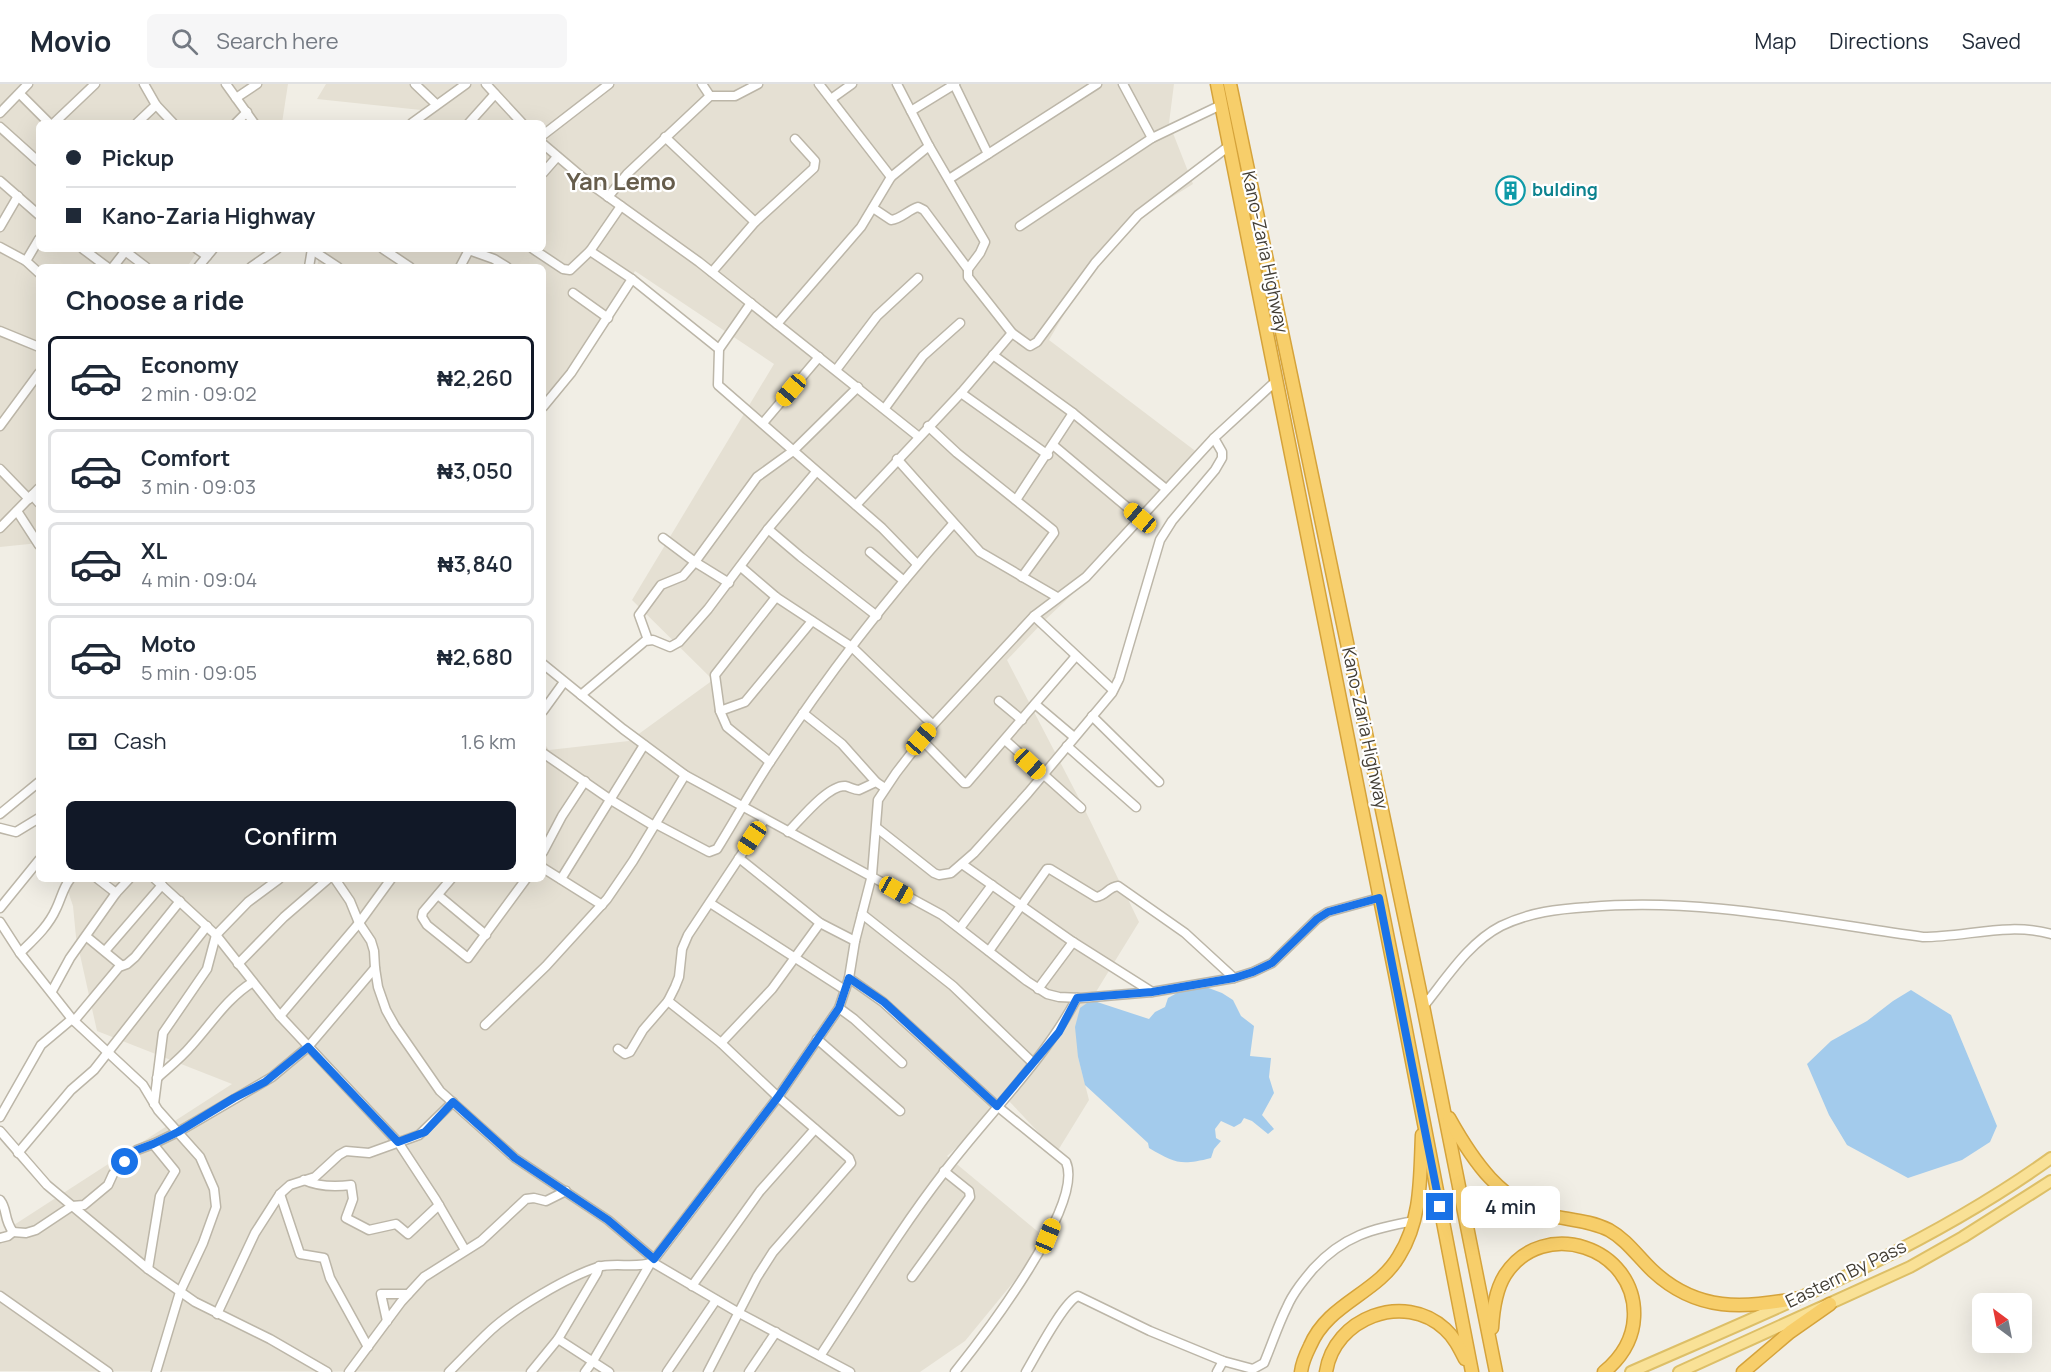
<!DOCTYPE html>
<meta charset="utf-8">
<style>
body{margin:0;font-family:Manrope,sans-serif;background:#f6f6f7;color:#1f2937;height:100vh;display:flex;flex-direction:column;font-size:22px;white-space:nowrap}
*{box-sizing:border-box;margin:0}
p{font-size:20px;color:#747a83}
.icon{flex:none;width:33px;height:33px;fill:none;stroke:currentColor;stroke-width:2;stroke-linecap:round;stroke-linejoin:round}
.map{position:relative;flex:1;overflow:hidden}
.panel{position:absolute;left:36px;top:180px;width:510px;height:618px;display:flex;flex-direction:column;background:#fff;border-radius:9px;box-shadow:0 6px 24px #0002}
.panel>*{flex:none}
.guide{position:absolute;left:36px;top:36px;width:510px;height:132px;border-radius:9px;box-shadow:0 6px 24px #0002;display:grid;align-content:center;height:132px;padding:0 30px;background:#fff}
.needle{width:39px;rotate:328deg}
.buttons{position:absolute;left:1972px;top:1209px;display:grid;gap:12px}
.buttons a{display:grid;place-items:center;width:60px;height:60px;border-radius:9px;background:#fff;box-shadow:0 6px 24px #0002;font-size:30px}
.end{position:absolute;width:27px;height:27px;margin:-14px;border:8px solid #1a73e8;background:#fff;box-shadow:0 0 0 3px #fff}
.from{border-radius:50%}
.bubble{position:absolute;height:42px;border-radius:9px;background:#fff;box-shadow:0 6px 24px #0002;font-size:20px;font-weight:600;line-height:42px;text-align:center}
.car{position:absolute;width:18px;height:36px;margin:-18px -9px;border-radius:8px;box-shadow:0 0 4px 2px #0007;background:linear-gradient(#f5c518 24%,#345 0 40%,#f5c518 0 76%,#345 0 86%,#f5c518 0)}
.guide b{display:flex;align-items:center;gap:21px;height:57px;font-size:22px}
.guide b+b{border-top:2px solid #e0e1e3}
.guide i{width:15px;height:15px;background:#1f2937}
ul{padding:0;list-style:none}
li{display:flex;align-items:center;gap:18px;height:84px;margin:0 12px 9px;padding:0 18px;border:3px solid #e0e1e3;border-radius:9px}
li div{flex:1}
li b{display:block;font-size:22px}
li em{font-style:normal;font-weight:600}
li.on{border-color:#111827}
li>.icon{width:54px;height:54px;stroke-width:1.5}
h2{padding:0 30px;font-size:27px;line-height:72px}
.pay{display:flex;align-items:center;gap:15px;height:66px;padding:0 30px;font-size:22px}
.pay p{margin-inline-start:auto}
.cta{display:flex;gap:12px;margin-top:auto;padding:12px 30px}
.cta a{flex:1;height:69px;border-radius:9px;background:#111827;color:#fff;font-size:24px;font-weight:600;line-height:69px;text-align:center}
header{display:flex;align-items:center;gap:36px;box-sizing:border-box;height:84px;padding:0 30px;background:#fff;border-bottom:2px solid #e0e1e3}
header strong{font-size:28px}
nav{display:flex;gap:33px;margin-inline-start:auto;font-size:21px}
.search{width:420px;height:54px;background:#f6f6f7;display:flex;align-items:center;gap:15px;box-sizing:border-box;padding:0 21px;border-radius:9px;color:#747a83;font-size:22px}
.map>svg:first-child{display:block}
.residential{fill:#e5e0d3}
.water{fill:#a3cbec}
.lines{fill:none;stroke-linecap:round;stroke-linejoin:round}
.minor-casing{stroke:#bcb6a8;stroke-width:11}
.major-casing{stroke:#ddbf67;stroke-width:14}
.highway-casing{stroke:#d5a33b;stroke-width:15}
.minor{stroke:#fff;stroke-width:8}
.major{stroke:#f9e196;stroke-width:10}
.highway{stroke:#f7ce6a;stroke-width:12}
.route{stroke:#1a73e8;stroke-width:8}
.labels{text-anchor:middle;stroke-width:4.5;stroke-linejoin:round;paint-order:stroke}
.culture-label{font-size:18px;font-weight:bold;fill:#0d838f;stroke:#fff;text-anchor:start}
.street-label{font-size:18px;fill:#433e35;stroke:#fff}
.district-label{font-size:24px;font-weight:bold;fill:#665d4c;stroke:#fff}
</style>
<header>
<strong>Movio</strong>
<div class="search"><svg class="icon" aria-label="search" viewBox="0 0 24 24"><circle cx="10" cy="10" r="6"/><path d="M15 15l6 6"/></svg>Search here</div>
<nav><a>Map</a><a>Directions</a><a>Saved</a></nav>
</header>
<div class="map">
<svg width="2051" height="1288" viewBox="0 0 2051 1288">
<rect width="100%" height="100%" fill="#f1eee5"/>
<g class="residential">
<polygon points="0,0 288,0 282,39 39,39 39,165 199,165 187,183 39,183 39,459 0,463"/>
<polygon points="326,0 1174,0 1169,39 1193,100 1135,136 1080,203 1049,256 1202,372 1097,487 1046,535 1007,576 1084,724 1139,838 1091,916 1078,973 1089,1016 1057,1068 1009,1017 947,1072 1048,1156 965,1257 920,1288 0,1287 0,1150 232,1000 97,947 76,853 73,822 64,795 543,795 543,658 549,666 629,657 713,596 632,516 774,280 635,187 572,292 543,327 543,183 317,183 321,165 543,165 543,39 409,39 421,26 317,15"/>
</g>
<g class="water">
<path d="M1206,903l16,6 11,7 8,16 13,10 -4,30 21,2 -2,19 5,16 -12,22 12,14 -6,5 -16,-13 -8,-3 -3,5 -7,4 -13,-6 -6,8 1,9 5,3 -7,8 -3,9c-31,8 -36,5 -62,-10l-1,-5 -63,-58 -7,-28 -3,-30 5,-19 11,-8 58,19 6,-7 10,-5 3,-9 16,-9z"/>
<polygon points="1911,906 1951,931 1997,1042 1990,1058 1962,1076 1908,1094 1847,1061 1829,1031 1807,980 1831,957 1867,937 1893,917"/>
</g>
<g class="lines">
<defs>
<g id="minor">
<polyline points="144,0 156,21 173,39"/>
<polyline points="226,0 254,39"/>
<polyline points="415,0 436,20"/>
<polyline points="486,0 522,39"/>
<polyline points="702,0 710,12"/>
<polyline points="819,0 891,93"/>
<polyline points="897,0 929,62 985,158 980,169 968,185 968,193 1012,249 1030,262 1037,258 1095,179 1138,131 1229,62"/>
<polyline points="954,0 988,70"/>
<polyline points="1123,0 1152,54"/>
<polyline points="20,10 49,39"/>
<polyline points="236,14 257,0"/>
<polyline points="831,15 852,0"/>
<polyline points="911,27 955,0"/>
<polyline points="0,29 28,0"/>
<polyline points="54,39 95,0"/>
<polyline points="137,39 156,21"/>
<polyline points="236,39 247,28"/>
<polyline points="412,39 466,0"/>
<polyline points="469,39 495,10"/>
<polyline points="0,43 39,78"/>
<polyline points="543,51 609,0"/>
<polyline points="665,53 755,138"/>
<polyline points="543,60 589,99 699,178 919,353"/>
<polyline points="543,89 557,73"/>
<polyline points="949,95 1097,0"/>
<polyline points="0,97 39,131"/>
<polyline points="608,113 627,90 710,12 735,12 758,0"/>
<path d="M873,124l18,12c10,-1 17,-10 27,-13l6,3 44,59"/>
<polyline points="1020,142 1152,54 1221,21"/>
<polyline points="0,143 18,112"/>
<polyline points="0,163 26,177 39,189"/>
<polyline points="83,165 107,183"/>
<polyline points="197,165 207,172"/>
<polyline points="383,165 410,183"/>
<polyline points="466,165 494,175 507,183"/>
<polyline points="533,165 563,185 570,186 590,167 621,122"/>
<polyline points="312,166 338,183"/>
<polyline points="125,167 146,183"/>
<polyline points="590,167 632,195 719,265"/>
<polyline points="26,177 39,155"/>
<polyline points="113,183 127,165"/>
<polyline points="198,183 213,165"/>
<polyline points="251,183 277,165"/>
<polyline points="309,183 312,165"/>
<polyline points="460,183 469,166"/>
<polyline points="712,188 755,138 814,84 815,77 795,55"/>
<polyline points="573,209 608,234"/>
<polyline points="751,219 719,265 718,301 882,444 917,480"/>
<polyline points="777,240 861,143 891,93 929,62"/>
<polyline points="0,247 39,263"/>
<polyline points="993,271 1073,329 1166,405"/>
<polyline points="836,286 877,232 918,194"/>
<polyline points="961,309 1048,371"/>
<polyline points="543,323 571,289 632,195"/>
<polyline points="885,324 923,272 960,239"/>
<polyline points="763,339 819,273"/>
<polyline points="0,342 39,289"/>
<polyline points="928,342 957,369 1053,446 1054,449 1022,493"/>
<polyline points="1053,361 1140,434"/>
<polyline points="897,375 980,468 1057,513"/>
<polyline points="0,385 29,415"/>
<polyline points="32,411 39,419"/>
<polyline points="1016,416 1073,329"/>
<polyline points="856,421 961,309 1012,249"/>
<polyline points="17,427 39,461"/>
<polyline points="0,444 39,404"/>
<polyline points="768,445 801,473 877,532"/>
<polyline points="663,454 695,478 729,499"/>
<polyline points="870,468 904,497"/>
<polyline points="741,483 776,513 852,563 933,641"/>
<polyline points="1034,532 1113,606"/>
<polyline points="648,556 639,531 661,501 683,492 695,478 757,393 793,367 858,303"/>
<polyline points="543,580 623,645 685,691 942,831 1027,897 1047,910 1059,913 1081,914 1152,908 1234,894 1253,888 1272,879 1317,835 1328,828 1379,814"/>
<polyline points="581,611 645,557 653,556 670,563 679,558 708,525 768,445 816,388"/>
<polyline points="999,617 1022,636"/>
<polyline points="1035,620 1074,653"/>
<polyline points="543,627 564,598"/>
<polyline points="720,627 745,618 812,537"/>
<polyline points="803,629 842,660 876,698"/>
<polyline points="1092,632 1159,698"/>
<polyline points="921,655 964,699 967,699 1076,572"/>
<polyline points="1005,656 1081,724"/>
<polyline points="1067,662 1136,723"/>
<polyline points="543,669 611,716 654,742"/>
<polyline points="770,678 727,643 720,627 715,591 776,513"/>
<polyline points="0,730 39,698"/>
<path d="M656,740l53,28 8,-3c18,-29 35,-60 55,-90 54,-82 115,-161 181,-235"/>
<polyline points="0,744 16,748 39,734"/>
<polyline points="877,744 934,789 939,791 951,789 974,769 1028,709 1112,609 1119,595 1160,456 1172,437 1215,386 1222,374 1222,368 1214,354"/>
<path d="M788,748c12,-12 40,-47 57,-46 5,1 9,4 14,4l17,-8 9,6"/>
<polyline points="543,768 562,732 585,697"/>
<polyline points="739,774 820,839 855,857"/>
<polyline points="962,780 1073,858 1152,908"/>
<polyline points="543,784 602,821"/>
<polyline points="98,795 116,809"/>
<polyline points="155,795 216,851 280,932 398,1058 436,1116 465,1166"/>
<polyline points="335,795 350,817 359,839 371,857 374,867 375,884 378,903 386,926 395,942 440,1007 515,1074 608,1136 654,1175"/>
<polyline points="451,795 423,828 422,833 427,841 468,874 526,795"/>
<polyline points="561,795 644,661"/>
<polyline points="438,811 486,851"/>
<polyline points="710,819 845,906"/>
<polyline points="0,824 39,776"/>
<polyline points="862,830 953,902 1033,979"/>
<polyline points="0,838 20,869 72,935 143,1001 158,1026 200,1073 214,1105 216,1123 203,1159 180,1208 156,1288"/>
<polyline points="960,844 992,801"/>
<polyline points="87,853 121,881"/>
<polyline points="105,867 162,801"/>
<path d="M989,867l58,-82h3l46,28c10,-1 12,-10 22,-11l67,47 49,45"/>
<path d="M20,869c13,-13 28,-26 36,-44 5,-10 7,-21 14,-30"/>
<polyline points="238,880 284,833 328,795"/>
<path d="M849,894l34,24 114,104 69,56c19,43 -83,175 -111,210"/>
<polyline points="1038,905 1073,858"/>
<polyline points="52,907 70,874 116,809 129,795"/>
<polyline points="668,917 721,959 778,1013 849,1074 851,1079 773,1168 757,1193 708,1288"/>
<path d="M1423,923c23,-28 45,-64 78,-81 29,-14 57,-17 88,-19 112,-10 224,15 334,30 43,0 86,-15 128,-3"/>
<polyline points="839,924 854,935 902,979"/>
<polyline points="280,932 359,839 391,795"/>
<polyline points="74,937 119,883 127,880 135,873 180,817"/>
<polyline points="485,941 546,882 607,815 633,777 685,691"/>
<polyline points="817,955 900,1027"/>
<polyline points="721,959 772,905 820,839"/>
<polyline points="618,965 625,970 630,968 643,946 668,917 675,903 679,893 682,865 688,851 765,735"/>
<path d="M157,994c11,-10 24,-20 34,-32 20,-22 36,-48 62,-64"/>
<polyline points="154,1020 163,949 207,885 216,851 248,818 279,795"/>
<polyline points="0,1033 41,961 72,935"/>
<polyline points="0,1047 47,1101 148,1185 195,1218 270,1255 327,1288"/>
<polyline points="18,1069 71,1006 94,986 207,842"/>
<path d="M304,1096c15,7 31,7 47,5l2,14 -7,19 23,12 27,-6 12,10 31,-29"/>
<polyline points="280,1110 300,1170 324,1174 330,1194 368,1263"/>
<path d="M0,1116c8,10 3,18 13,32l-5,4 -8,2"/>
<polyline points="13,1148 26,1149 36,1146 72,1122 84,1121 108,1101 113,1090 137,1066 153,1060 178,1048 272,993 308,963 375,884"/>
<polyline points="652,1178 739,1229 850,1288"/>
<polyline points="148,1185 160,1112 175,1087 153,1060"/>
<polyline points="912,1193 970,1113 969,1107 944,1087"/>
<polyline points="692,1202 760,1107 815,1045"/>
<polyline points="0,1212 108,1288"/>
<polyline points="217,1230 255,1149 280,1110 290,1101 315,1093 339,1071 346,1067 369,1069 419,1051 453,1018"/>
<polyline points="387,1237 381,1210 408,1210"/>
<polyline points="558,1255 609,1288"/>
<path d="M820,1272c41,-62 79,-126 125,-185 44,-58 98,-109 132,-173"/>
<polyline points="349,1288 401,1218 424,1193 481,1157 526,1115 534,1114 546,1117 566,1107"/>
<path d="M449,1288c14,-14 28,-29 42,-42 24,-22 76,-53 107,-63 15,-5 42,2 54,-5l126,-165 61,-89 10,-30 6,-37 17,-66 6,-75 18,-27 37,-48 101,-109 52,-39 128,-139 62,-57"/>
<polyline points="531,1288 558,1255 597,1189 599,1182"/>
<polyline points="585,1288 593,1277 650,1180"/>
<polyline points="667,1288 716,1216"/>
<polyline points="749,1288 776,1248"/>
<path d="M1026,1288c9,-15 38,-71 52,-76l72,35 73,30 30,8 11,-6c8,-19 14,-38 23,-56 6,-14 16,-26 26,-38 30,-33 60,-41 102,-48"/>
<polyline points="1217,1288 1223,1277"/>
</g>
<g id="major">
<path d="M1631,1288c143,-63 292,-122 420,-214"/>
<polyline points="1679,1288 1910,1183 1963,1153 2051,1097"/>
</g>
<g id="highway">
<polyline points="1217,0 1399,910 1472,1288"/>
<polyline points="1230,0 1422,917 1496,1288"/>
<path d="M1449,1034c24,43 52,85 103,98 19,4 39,5 57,14 18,10 29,27 44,41 44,41 91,38 146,27"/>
<path d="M1492,1244c1,-17 3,-37 13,-53 38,-59 132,-28 129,42 -1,23 -13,41 -30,55"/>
<path d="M1301,1288c1,-9 5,-18 9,-26 18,-43 67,-52 89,-90 23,-37 21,-79 23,-121"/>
<path d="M1326,1288c8,-54 78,-81 119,-43 9,8 14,18 20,30"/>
<polyline points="1743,1288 1790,1248 1830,1220"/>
</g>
</defs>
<use href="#minor" class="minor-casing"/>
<use href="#major" class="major-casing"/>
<use href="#highway" class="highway-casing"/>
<use href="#minor" class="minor"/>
<use href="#major" class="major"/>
<use href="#highway" class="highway"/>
</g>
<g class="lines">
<polyline class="route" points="125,1078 128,1073 137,1066 153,1060 178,1048 234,1014 265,998 308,963 398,1058 425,1048 453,1018 515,1074 608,1136 654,1175 778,1013 839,924 849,894 884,918 997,1022 1059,948 1077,914 1152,908 1234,894 1253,888 1272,879 1317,835 1328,828 1379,814 1440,1123"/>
</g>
<defs>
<symbol id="building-ring" viewBox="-11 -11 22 22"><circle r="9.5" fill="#fff" stroke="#0f9aa8" stroke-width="1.5"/><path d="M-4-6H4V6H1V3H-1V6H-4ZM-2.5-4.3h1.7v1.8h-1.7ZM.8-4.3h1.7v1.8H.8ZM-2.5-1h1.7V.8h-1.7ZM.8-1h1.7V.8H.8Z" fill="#0f9aa8"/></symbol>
</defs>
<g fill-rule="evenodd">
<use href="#building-ring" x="1494" y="90" width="33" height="33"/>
</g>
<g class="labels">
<g class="culture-label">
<text x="1532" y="112">bulding</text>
</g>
<g class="street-label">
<text transform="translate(1265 168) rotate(78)" y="6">Kano-Zaria Highway</text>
<text transform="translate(1365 644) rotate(78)" y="6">Kano-Zaria Highway</text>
<text transform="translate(1846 1190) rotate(-26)" y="6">Eastern By Pass</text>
</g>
<g class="district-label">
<text x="621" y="106">Yan Lemo</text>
</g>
</g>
</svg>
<div class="buttons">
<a><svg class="needle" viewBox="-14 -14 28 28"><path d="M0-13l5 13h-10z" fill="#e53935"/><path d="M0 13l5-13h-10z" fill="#747a83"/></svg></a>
</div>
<i class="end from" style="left:125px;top:1078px"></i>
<i class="end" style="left:1440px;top:1123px"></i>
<div class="bubble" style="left:1461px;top:1102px;width:99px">4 min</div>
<i class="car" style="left:791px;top:306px;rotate:220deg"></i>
<i class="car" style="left:1140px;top:434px;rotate:310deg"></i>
<i class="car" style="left:921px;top:655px;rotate:41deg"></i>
<i class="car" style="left:1030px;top:680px;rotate:133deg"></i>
<i class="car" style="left:752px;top:754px;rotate:214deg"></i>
<i class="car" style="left:896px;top:806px;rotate:119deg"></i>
<i class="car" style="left:1048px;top:1152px;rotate:22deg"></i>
<div class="guide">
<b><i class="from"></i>Pickup</b>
<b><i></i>Kano-Zaria Highway</b>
</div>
<section class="panel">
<h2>Choose a ride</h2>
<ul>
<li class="on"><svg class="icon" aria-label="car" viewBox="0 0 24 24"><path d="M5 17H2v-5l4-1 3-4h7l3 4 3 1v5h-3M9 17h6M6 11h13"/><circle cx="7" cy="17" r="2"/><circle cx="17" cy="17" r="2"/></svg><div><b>Economy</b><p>2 min · 09:02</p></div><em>₦2,260</em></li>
<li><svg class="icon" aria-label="car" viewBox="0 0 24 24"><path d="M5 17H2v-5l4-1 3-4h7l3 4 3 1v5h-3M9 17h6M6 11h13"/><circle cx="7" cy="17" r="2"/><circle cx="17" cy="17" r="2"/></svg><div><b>Comfort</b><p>3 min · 09:03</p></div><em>₦3,050</em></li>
<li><svg class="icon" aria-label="car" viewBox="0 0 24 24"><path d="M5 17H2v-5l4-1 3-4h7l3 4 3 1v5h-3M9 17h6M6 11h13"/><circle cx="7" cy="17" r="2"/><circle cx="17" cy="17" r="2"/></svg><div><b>XL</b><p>4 min · 09:04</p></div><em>₦3,840</em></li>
<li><svg class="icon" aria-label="car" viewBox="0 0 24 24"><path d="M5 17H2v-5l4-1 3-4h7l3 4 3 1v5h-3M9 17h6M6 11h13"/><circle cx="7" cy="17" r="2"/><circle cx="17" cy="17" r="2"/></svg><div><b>Moto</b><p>5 min · 09:05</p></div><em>₦2,680</em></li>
</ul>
<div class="pay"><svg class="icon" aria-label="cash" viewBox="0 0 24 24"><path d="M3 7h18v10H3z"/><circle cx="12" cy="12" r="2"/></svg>Cash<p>1.6 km</p></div>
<div class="cta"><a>Confirm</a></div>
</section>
</div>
